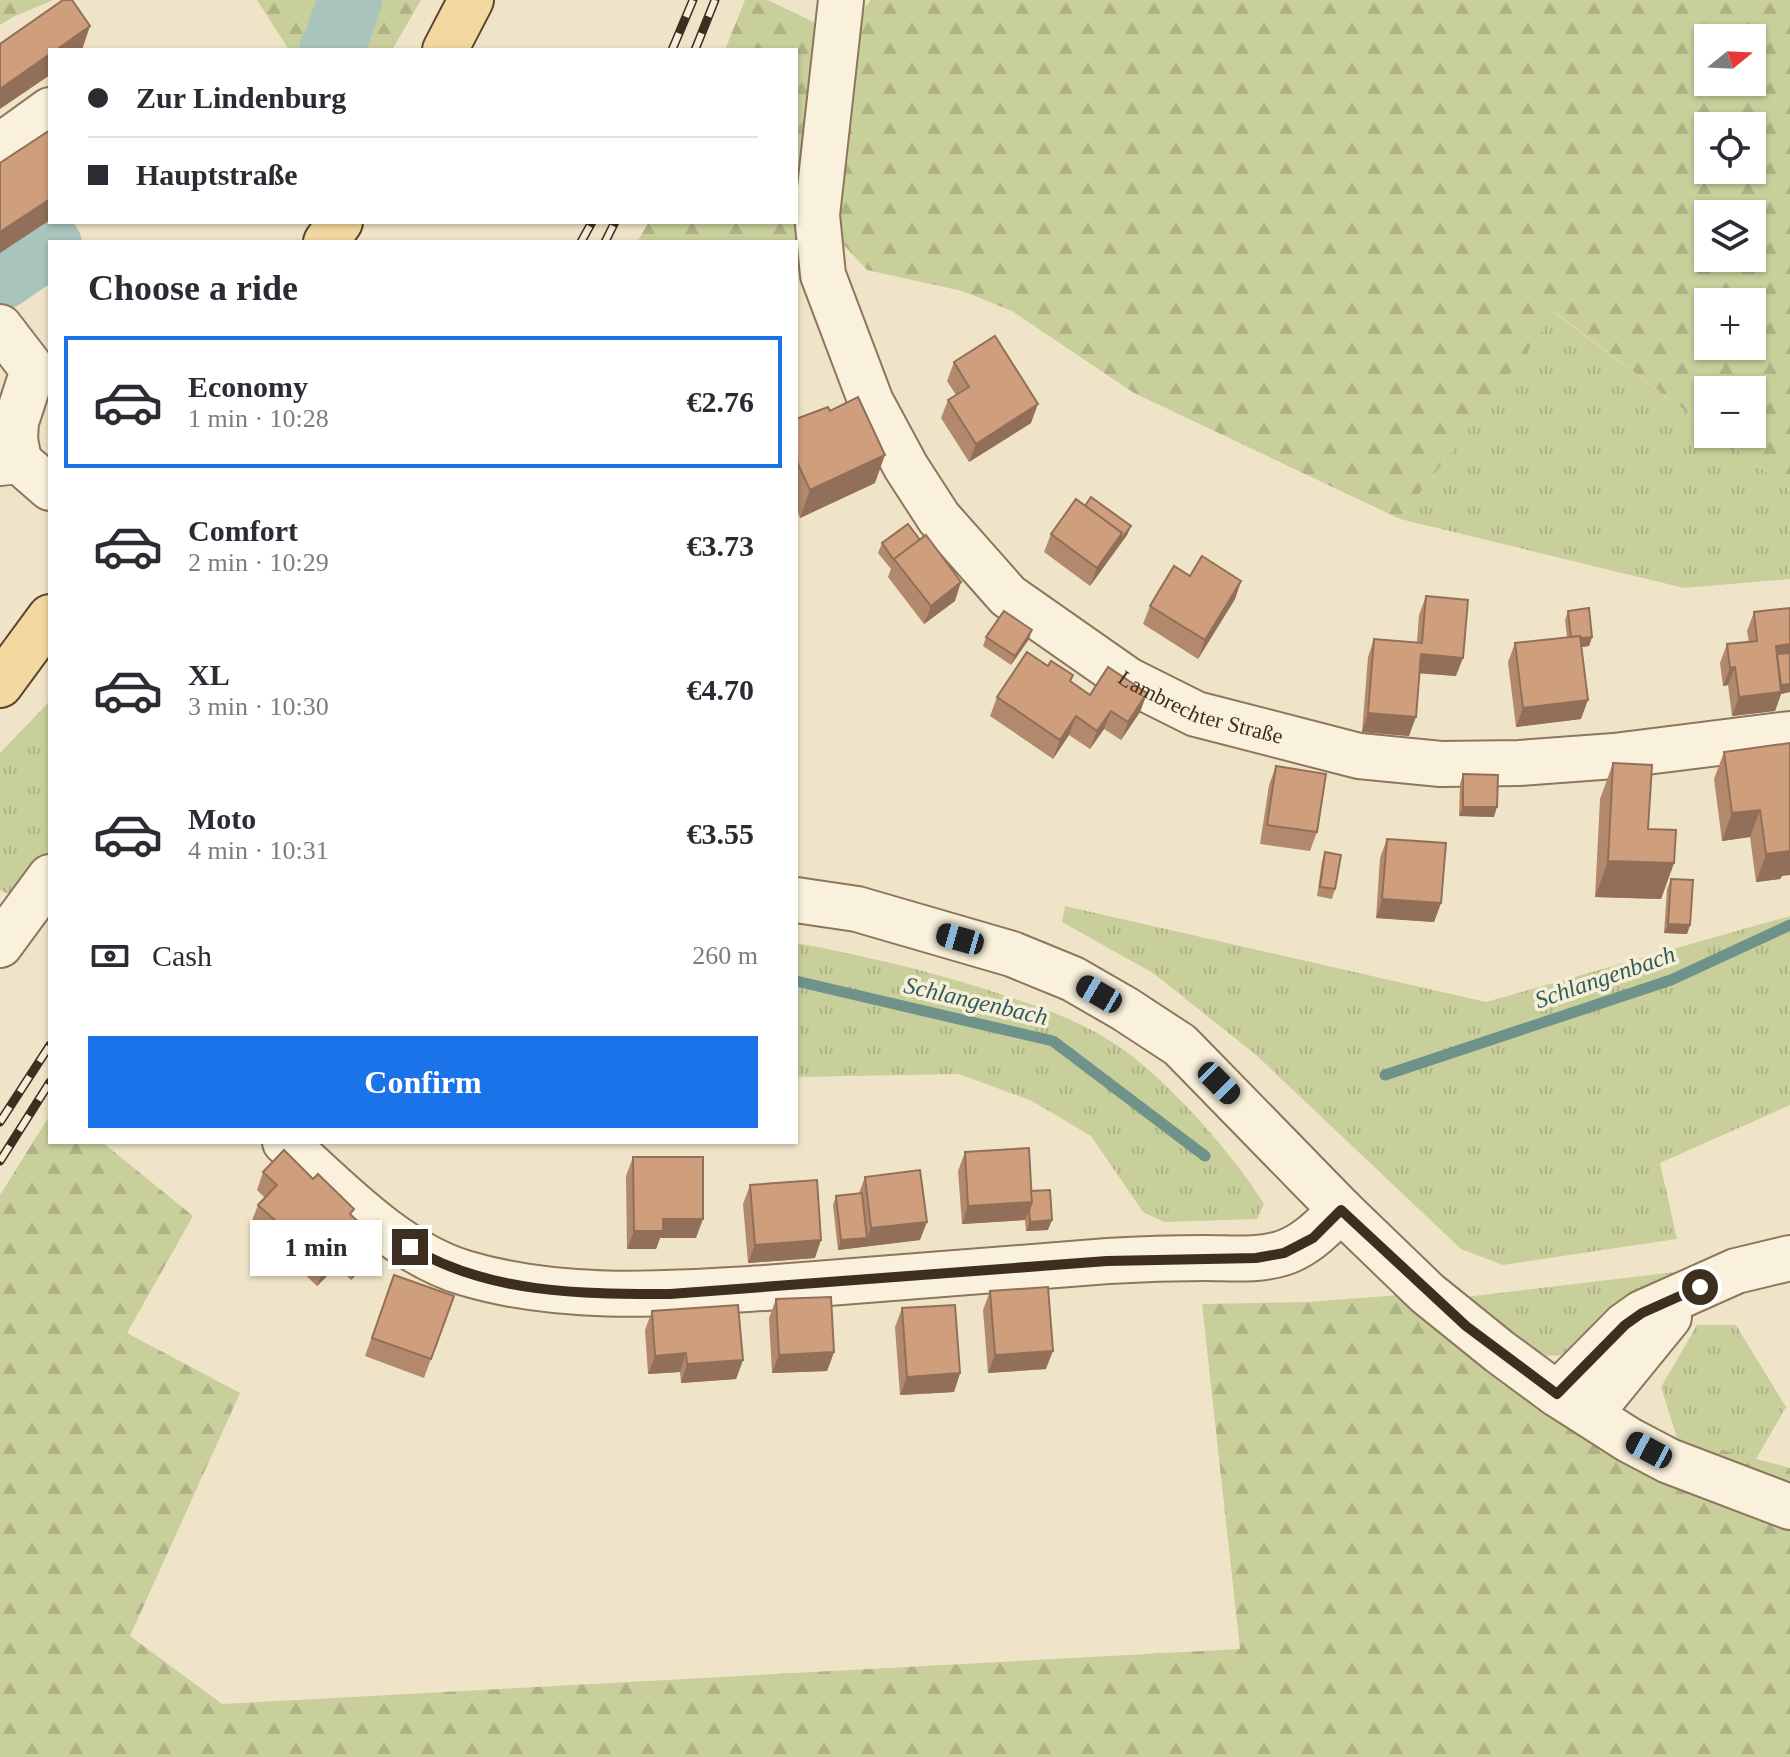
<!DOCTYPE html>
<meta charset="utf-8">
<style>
body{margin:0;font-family:"Times New Roman",serif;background:#f2f2f3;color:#2b2b33;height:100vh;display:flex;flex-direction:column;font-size:30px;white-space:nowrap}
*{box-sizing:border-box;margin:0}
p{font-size:26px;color:#7c7c81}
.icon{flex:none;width:44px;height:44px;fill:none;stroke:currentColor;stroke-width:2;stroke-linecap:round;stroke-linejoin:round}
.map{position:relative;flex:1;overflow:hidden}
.drawer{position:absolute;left:48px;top:240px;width:750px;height:904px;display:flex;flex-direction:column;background:#fff;border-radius:0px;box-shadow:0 2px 6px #0004}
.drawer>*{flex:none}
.guide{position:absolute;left:48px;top:48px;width:750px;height:176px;border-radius:0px;box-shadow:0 2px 6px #0004;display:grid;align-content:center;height:176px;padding:0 40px;background:#fff}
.needle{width:52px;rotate:72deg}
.tools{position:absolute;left:1694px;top:24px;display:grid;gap:16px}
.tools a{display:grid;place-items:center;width:72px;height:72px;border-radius:0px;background:#fff;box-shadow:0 2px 6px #0004;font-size:40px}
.end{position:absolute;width:36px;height:36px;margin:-18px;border:10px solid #3d2e20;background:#fff;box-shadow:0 0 0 4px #fff}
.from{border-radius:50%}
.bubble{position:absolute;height:56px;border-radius:0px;background:#fff;box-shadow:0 2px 6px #0004;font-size:26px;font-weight:700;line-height:56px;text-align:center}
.car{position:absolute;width:24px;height:48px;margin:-24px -12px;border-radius:10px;box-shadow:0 0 6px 2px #0007;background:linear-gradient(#222 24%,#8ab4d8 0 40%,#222 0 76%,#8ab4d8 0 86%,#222 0)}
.guide b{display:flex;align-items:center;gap:28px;height:76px;font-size:30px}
.guide b+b{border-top:2px solid #e1e1e2}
.guide i{width:20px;height:20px;background:#2b2b33}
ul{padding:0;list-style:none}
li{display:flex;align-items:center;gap:24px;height:132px;margin:0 16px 12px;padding:0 24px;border:4px solid transparent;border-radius:0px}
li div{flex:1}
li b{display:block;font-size:30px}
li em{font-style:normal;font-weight:700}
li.active{border-color:#1a73e8}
li>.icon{width:72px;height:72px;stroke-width:1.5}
h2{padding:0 40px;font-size:36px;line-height:96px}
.pay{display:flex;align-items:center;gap:20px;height:88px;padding:0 40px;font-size:30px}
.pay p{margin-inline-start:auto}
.cta{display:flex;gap:16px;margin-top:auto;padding:16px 40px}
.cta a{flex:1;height:92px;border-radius:0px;background:#1a73e8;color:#fff;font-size:32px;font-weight:700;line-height:92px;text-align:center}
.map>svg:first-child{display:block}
.grass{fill:url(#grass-tufts)}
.forest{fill:url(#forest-firs);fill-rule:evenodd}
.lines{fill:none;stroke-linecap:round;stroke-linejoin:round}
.stream{stroke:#6f938a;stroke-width:11}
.river{stroke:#a9c4bc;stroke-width:64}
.minor-casing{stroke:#8d765c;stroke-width:48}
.major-casing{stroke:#5b4430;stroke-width:48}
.minor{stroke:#faf1dc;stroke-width:44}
.major{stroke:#f3d9a0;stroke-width:44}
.rail-casing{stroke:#3d2e20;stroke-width:9}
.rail{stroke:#f7eed8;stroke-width:6;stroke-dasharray:18;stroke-linecap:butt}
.wall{fill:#b2896c}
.shaded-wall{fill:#916f58}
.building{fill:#cf9f7d;stroke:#916f58;stroke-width:2}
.route{stroke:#3d2e20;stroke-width:10}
.labels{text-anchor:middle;stroke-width:7;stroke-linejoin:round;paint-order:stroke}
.street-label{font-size:22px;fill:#3d2e20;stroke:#f7eed8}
.water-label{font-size:24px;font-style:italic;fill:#2f5d5a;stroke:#f7eed8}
</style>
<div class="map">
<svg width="1790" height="1757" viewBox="0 0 1790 1757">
<defs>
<pattern id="grass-tufts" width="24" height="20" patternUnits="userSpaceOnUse" patternTransform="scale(2)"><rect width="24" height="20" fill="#c9cf9b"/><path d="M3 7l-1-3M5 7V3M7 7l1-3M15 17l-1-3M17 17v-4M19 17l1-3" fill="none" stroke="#aeb285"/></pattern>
<pattern id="forest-firs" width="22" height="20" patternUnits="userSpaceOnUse" patternTransform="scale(2)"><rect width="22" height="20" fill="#c9cf9b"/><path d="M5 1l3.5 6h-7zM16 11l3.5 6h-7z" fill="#aeb285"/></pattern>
</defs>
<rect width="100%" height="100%" fill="#f0e4c8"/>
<g class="grass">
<polygon points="1555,313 1708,428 1708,434 1716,434 1790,490 1790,579 1684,588 1400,519"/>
<polygon points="50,701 50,914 0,890 0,753"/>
<polygon points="1065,906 1486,1002 1790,916 1790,1105 1660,1163 1677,1239 1503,1265 1461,1249 1255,1054 1153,973 1062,922"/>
<path d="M796,943c76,14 151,32 225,58 36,12 73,27 104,50 47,34 109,104 139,153l-7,15 -93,3 -21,-10 -52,-76 -59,-35 -73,-27 -163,3z"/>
<polygon points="1675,1272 1610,1313 1572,1355 1541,1356 1465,1297"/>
<polygon points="1697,1325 1736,1325 1786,1407 1756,1459 1677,1438 1661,1387"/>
</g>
<g class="forest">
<polygon points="0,0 53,0 13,17 0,25"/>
<polygon points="257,0 421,0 392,50 289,50"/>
<path d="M745,0h23l72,35 31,-35h919v490l-74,-56h36v-44h-44v38l-152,-115 -156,206 -266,-126 -122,-82 -50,-20 -95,-21 -25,-27 -46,13v-14h-159l12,-20h147v-172h-71zM1708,38h44v44h-44zM1708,126h44v44h-44zM1708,214h44v44h-44zM1708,302h44v44h-44z"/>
<polygon points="50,1115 50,1142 102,1142 193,1216 127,1333 240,1393 130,1636 222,1704 1240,1649 1202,1304 1307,1302 1427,1293 1590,1414 1790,1468 1790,1757 0,1757 0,1195"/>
</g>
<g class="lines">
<g class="stream">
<polyline points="796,981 1053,1041 1205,1156"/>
<polyline points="1385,1075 1671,980 1790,925"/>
</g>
<g class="river">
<polyline points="331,50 334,47 350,0"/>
<polyline points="0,279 50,245"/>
</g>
<defs>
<g id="minor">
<path id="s1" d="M841,0l-24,215 6,60 48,127 35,65 33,51 69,78 120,84 68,34 163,42 82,8 78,-1 95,-7 176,-22"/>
<polyline points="0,146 50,110"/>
<polyline points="0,327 33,370 16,422 15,439 19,461"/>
<polyline points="0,463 19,461 50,488"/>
<polyline points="796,900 857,909 1012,954 1073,979 1125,1009 1180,1045 1341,1210 1427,1293 1500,1352 1557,1394 1629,1440 1669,1461 1790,1507"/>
<polyline points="0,945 50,877"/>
<path d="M285,1142c52,47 112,111 180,131 97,29 200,21 300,15 114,-8 229,-19 343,-27 33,-2 65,-3 97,-3 26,0 53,3 78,-5 24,-8 40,-26 58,-43"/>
<polyline points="1557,1394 1625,1325 1642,1313 1736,1271 1790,1258"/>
<polyline points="1590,1414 1669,1317"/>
</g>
<g id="major">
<polyline points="445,50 471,0"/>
<polyline points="326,242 340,222"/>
<polyline points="0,685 50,617"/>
</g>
</defs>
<use href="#minor" class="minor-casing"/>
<use href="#major" class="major-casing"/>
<use href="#minor" class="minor"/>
<use href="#major" class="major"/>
<defs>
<g id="rail">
<polyline points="672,50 693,0"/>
<polyline points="695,50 715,0"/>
<polyline points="581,242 592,222"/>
<polyline points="605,242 615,222"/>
<polyline points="0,1122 50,1045"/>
<polyline points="0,1161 50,1082"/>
</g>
</defs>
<use href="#rail" class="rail-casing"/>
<use href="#rail" class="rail"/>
</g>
<g class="wall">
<polygon points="954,362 1031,423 969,462 941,418 948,400 956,395 947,381"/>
<polygon points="796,419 875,483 800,518 796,508"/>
<polygon points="1085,506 1131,526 1127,535 1090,586 1044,552 1051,534"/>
<polygon points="882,543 955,601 924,624 888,577 891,569 878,553"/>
<polygon points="1190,576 1241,581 1235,599 1198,659 1143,624 1150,606"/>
<polygon points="1426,596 1456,676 1420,673 1409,736 1362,732 1368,657 1374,639 1417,642 1419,615"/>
<polygon points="1790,608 1790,692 1781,694 1775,711 1732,716 1728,685 1723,686 1720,663 1727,644 1749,642 1747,631 1754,612"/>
<polygon points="1568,611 1592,637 1589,646 1582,647 1581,719 1516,727 1508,662 1515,643 1567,637 1565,620"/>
<polygon points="986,637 1029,639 1011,665 983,646"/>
<polygon points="1071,681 1090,695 1147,693 1140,712 1121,740 1104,729 1090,749 1069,735 1053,759 990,716 997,697"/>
<polygon points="1790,743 1782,876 1780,879 1756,882 1750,837 1722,841 1714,779 1724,752"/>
<polygon points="1613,763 1648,829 1674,863 1661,899 1595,897 1600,799"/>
<polygon points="1276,766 1317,832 1310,851 1260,844 1269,785"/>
<polygon points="1463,774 1494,817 1459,816 1460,784"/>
<polygon points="1387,839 1441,903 1434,922 1376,918 1380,858"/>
<polygon points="1325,852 1335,889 1332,899 1317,896 1322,861"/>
<polygon points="1671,879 1690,925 1687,934 1664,933 1667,889"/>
<polygon points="965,1152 1031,1191 1048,1230 1026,1231 1025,1220 962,1224 958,1171"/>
<polygon points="633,1157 696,1238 660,1238 656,1249 627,1249 626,1176"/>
<polygon points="263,1172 352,1215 371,1259 351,1280 337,1266 317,1286 299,1269 294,1274 264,1245 267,1238 251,1223 258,1205 265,1198 257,1190"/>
<polygon points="865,1177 920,1240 838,1250 833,1205 836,1196 859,1193"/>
<polygon points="750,1185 815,1258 748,1263 743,1204"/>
<polygon points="394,1275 454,1296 424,1378 365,1356"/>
<polygon points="990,1291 1046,1369 988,1373 983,1310"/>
<polygon points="776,1299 834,1352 827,1371 772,1373 769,1318"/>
<polygon points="902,1308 960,1373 954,1392 900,1395 895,1327"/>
<polygon points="652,1311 743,1360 736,1379 681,1383 680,1372 648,1374 645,1330"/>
</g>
<g class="shaded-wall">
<polygon points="90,26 82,50 56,50"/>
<polygon points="50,54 50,75 0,109 0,89"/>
<polygon points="50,199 50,220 0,253 0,232"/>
<polygon points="1038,404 1031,423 969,462 976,444"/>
<polygon points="885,455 875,483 800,518 810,490"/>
<polygon points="1131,526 1127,535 1090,586 1097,568 1122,533"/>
<polygon points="1241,581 1235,599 1198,659 1205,640"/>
<polygon points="961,582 955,601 924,624 931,606"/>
<polygon points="1032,630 1029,639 1011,665 1015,656"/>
<polygon points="1592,637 1589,646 1568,649 1572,639"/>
<polygon points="1790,644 1790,662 1777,654 1776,646"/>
<polygon points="1421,654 1463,658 1456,676 1415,673"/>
<polygon points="1735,667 1728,685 1723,686 1730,668"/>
<polygon points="1790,684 1790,692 1781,694 1775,711 1732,716 1739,697 1781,685"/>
<polygon points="1147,693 1140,712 1121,740 1128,722"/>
<polygon points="1588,700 1581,719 1516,727 1523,708"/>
<polygon points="1111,711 1104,729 1090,749 1097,731"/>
<polygon points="1368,713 1416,717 1409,736 1362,732"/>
<polygon points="1076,716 1069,735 1053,759 1060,740"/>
<polygon points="1463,807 1497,807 1494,817 1459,816"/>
<polygon points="1760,810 1750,837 1722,841 1732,813"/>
<polygon points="1790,849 1790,875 1782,876 1780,879 1756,882 1766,854"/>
<polygon points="1608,861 1674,863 1661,899 1595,897"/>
<polygon points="1382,899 1441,903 1434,922 1376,918"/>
<polygon points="1668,924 1690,925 1687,934 1664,933"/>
<polygon points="1032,1202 1025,1220 962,1224 968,1206"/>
<polygon points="663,1219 703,1219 696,1238 660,1238 656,1249 627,1249 634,1231"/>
<polygon points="1052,1220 1048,1230 1026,1231 1030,1222"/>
<polygon points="927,1222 920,1240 838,1250 841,1240 867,1238 871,1228"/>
<polygon points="821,1240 815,1258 748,1263 755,1245"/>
<polygon points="378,1241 371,1259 351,1280 358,1261"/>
<polygon points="344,1247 337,1266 317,1286 324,1267"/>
<polygon points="306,1250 299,1269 294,1274 301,1255"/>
<polygon points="1053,1351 1046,1369 988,1373 995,1355"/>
<polygon points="834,1352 827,1371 772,1373 779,1355"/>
<polygon points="686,1353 680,1372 648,1374 655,1356"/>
<polygon points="743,1360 736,1379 681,1383 687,1364"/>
<polygon points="960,1373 954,1392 900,1395 907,1377"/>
</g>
<g class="building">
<polygon points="63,0 72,0 90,26 56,50 50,50 50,54 0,89 0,44"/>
<polygon points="50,130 50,199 0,232 0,163"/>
<polygon points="995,336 1038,404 976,444 948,400 969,387 954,362"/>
<polygon points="858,397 885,455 810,490 796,460 796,419 828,407 830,411"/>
<polygon points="1091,497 1131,526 1119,542 1122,533 1085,506"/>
<polygon points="1076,499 1122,533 1097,568 1051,534"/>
<polygon points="908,524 920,540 894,560 882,543"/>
<polygon points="926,535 961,582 931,606 894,559"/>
<polygon points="1202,556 1241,581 1205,640 1150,606 1174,566 1190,576"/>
<polygon points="1426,596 1468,600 1463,658 1421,654 1416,717 1368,713 1374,639 1422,643"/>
<polygon points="1589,608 1592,637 1581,638 1580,636 1571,637 1568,611"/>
<polygon points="1790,608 1790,644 1776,646 1781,692 1739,697 1735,667 1730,668 1727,644 1757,641 1754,612"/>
<polygon points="1004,611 1032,630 1015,656 986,637"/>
<polygon points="1580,636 1588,700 1523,708 1515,643"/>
<polygon points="1027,652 1048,666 1051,661 1073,675 1070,681 1090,695 1108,667 1147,693 1128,722 1111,711 1097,731 1076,716 1060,740 997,697"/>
<polygon points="1790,653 1790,684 1781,685 1777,654"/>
<polygon points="1790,743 1790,851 1766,854 1760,810 1732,813 1724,752"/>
<polygon points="1613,763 1652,765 1648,829 1676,830 1674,863 1608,861"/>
<polygon points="1276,766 1326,774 1317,832 1267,825"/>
<polygon points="1463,774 1498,775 1497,807 1463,807"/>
<polygon points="1387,839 1446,843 1441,903 1382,899"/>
<polygon points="1325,852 1341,855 1335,889 1320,887"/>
<polygon points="1671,879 1693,880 1690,925 1668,924"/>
<polygon points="1029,1148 1032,1202 968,1206 965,1152"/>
<polygon points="284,1150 313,1179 318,1174 354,1209 350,1214 378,1241 358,1261 344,1247 324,1267 306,1250 301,1255 271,1227 276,1221 258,1205 277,1185 263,1172"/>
<polygon points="633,1157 703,1157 703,1219 663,1219 663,1231 634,1231"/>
<polygon points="920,1170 927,1222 871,1228 865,1177"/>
<polygon points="817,1180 821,1240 755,1245 750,1185"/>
<polygon points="1050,1190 1052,1220 1030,1222 1029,1210 1032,1202 1031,1191"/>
<polygon points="862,1193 867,1238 841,1240 836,1196"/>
<polygon points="394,1275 454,1296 431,1359 372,1338"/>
<polygon points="1048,1287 1053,1351 995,1355 990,1291"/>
<polygon points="831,1297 834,1352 779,1355 776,1299"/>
<polygon points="738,1305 743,1360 687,1364 686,1353 655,1356 652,1311"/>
<polygon points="955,1305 960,1373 907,1377 902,1308"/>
</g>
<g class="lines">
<path class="route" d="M410,1247c79,47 171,47 260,47l437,-33 149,-3 28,-5 29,-15 28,-28 125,116 91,68 68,-69 17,-12 58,-26"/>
</g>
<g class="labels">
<g class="street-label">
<text dy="8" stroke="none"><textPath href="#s1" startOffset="876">Lambrechter Straße</textPath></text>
</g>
<g class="water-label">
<text transform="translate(1605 977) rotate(-19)" y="8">Schlangenbach</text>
<text transform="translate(976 1001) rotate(13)" y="8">Schlangenbach</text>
</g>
</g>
</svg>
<div class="tools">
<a><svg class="needle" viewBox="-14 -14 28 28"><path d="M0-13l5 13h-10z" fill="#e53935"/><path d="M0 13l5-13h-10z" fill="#7c7c81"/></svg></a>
<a><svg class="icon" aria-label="locate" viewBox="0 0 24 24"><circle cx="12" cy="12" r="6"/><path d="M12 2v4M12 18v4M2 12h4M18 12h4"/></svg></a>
<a><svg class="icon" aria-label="layers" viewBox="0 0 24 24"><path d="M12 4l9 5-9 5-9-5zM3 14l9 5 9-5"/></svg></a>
<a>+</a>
<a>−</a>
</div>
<i class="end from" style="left:1700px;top:1287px"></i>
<i class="end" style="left:410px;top:1247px"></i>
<div class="bubble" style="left:250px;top:1220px;width:132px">1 min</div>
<i class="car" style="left:960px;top:939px;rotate:286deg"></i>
<i class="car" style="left:1099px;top:994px;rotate:300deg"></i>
<i class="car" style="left:1219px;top:1083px;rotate:135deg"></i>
<i class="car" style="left:1649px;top:1450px;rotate:298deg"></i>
<div class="guide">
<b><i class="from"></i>Zur Lindenburg</b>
<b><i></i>Hauptstraße</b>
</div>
<section class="drawer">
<h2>Choose a ride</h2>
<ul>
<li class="active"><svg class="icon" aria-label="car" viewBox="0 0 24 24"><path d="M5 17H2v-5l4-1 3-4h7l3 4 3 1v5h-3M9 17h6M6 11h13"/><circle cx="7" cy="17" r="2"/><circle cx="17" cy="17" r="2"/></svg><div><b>Economy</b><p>1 min · 10:28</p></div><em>€2.76</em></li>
<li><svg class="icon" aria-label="car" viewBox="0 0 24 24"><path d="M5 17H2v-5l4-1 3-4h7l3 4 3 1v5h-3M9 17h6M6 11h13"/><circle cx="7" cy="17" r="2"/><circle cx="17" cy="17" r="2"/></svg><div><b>Comfort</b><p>2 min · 10:29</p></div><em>€3.73</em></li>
<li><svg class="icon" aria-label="car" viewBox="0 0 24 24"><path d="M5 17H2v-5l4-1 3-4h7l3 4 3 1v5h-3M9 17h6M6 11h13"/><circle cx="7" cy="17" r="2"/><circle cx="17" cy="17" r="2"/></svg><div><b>XL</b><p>3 min · 10:30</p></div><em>€4.70</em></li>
<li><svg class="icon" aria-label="car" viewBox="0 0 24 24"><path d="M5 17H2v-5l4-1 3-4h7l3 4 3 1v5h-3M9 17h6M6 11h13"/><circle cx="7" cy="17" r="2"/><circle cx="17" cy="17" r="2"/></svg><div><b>Moto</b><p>4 min · 10:31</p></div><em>€3.55</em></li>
</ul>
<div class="pay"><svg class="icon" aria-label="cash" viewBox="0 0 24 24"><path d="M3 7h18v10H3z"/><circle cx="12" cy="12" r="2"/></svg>Cash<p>260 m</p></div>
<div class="cta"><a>Confirm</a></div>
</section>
</div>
